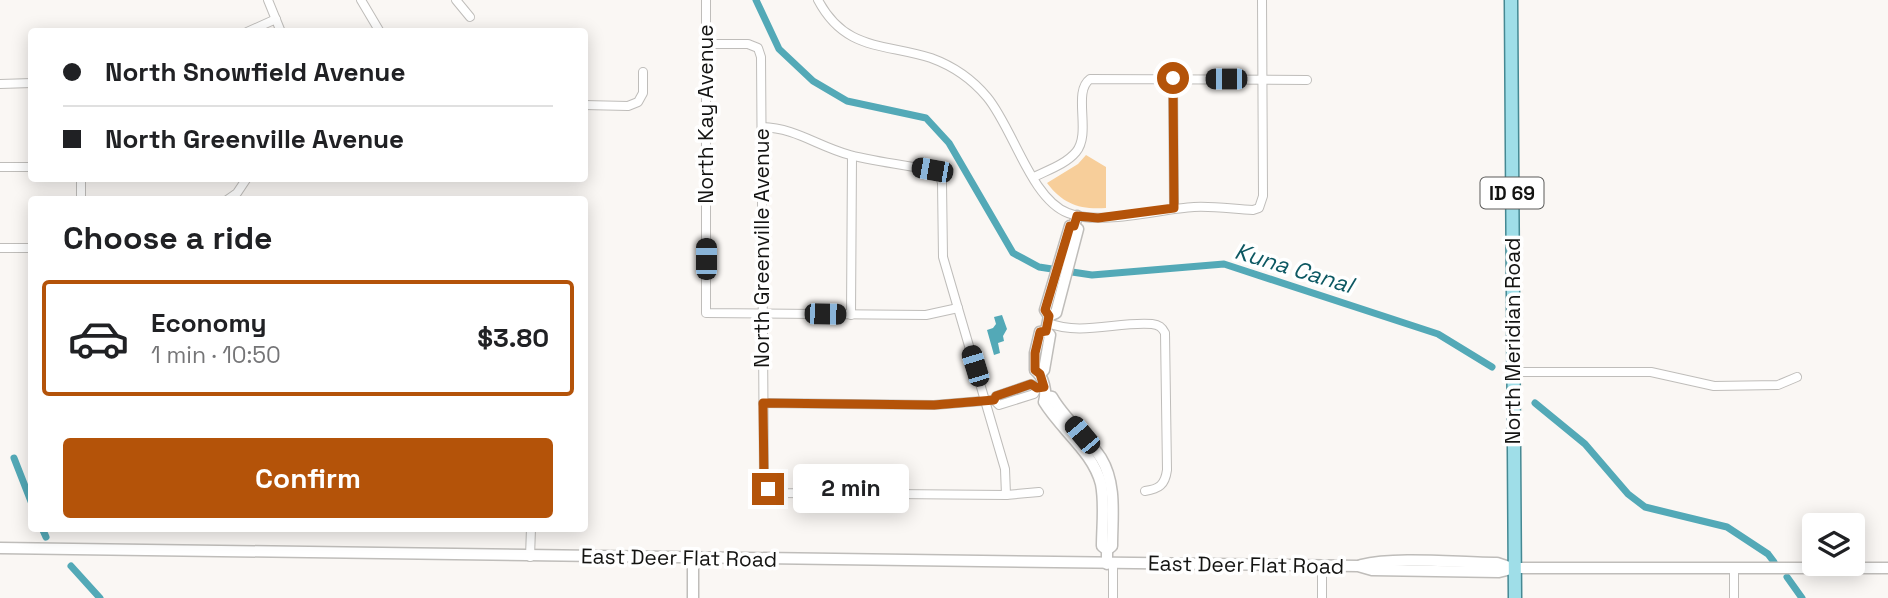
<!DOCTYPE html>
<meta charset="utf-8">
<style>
body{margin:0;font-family:"Space Grotesk",sans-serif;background:#f2f2f2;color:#202124;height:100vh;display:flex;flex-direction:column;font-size:26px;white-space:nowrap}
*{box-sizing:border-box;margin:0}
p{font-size:23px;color:#757577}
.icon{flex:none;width:38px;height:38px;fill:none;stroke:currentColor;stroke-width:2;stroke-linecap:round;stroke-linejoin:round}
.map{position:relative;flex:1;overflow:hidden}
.details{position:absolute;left:28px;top:196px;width:560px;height:336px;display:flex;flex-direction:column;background:#fff;border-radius:7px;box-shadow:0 4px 18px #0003}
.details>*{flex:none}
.top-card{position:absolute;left:28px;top:28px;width:560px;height:154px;border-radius:7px;box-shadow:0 4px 18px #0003;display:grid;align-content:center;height:154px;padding:0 35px;background:#fff}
.controls{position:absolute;left:1802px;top:513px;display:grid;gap:14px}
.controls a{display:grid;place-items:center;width:63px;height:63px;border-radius:7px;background:#fff;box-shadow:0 4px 18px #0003;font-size:35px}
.end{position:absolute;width:32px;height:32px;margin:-16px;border:9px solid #b45309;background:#fff;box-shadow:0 0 0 4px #fff}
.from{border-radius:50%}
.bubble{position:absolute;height:49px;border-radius:7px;background:#fff;box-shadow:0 4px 18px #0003;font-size:23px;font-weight:800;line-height:49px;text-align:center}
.car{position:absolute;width:21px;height:42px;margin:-21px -10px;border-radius:9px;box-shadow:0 0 5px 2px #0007;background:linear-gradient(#222 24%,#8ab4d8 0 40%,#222 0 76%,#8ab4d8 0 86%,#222 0)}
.top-card b{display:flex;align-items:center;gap:24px;height:66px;font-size:26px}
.top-card b+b{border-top:2px solid #e0e0e0}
.top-card i{width:18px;height:18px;background:#202124}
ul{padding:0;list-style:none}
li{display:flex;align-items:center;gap:21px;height:116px;margin:0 14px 10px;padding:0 21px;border:4px solid transparent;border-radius:7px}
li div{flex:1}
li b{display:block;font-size:26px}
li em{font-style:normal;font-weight:800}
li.on{border-color:#b45309}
li>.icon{width:63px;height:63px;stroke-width:1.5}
h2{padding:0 35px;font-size:32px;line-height:84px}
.cta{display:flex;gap:14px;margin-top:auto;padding:14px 35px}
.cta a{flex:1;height:80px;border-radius:7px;background:#b45309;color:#fff;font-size:28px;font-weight:800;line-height:80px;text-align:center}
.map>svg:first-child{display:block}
.green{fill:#f7ce9a}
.water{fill:#53a9b7}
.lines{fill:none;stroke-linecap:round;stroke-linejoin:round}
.canal{stroke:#53a9b7;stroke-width:7}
.street-casing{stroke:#bfbdba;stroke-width:10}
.secondary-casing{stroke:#bfbdba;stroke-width:13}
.primary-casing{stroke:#458993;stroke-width:15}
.street{stroke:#fff;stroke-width:8}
.secondary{stroke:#fff;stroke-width:10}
.primary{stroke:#9fdee8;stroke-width:12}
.route{stroke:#b45309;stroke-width:9}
.labels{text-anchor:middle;stroke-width:7;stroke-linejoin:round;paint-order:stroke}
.shield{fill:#fff;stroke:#5a5a59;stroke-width:2}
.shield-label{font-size:19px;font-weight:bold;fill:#141412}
.street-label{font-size:21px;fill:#141412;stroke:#fff}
.water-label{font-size:23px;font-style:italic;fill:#0d5862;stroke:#fff}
</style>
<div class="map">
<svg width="1888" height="598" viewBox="0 0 1888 598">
<rect width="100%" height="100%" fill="#faf7f4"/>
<path class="green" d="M1086,155l20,12v41c-26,2 -43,-4 -59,-25l31,-19z"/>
<polygon class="water" points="1002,315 1007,329 1003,336 1004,341 998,343 1000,353 994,355 987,330 993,328 996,324 994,317"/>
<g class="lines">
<g class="canal">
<polyline points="756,0 779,49 813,81 847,101 926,118 949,143 1013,253 1039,267 1052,269"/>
<polyline points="1072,272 1092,275 1224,264 1438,334 1492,367"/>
<polyline points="1535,403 1585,444 1628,494 1645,507 1727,527 1768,554 1774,562"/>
<polyline points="14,458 32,504"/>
<polyline points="42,528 46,537"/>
<polyline points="71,566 100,598"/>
<polyline points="1787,577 1802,598"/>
</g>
<defs>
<g id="street">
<polyline points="268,0 281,32"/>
<polyline points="361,0 380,32"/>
<polyline points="456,0 470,17"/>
<polyline points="706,0 706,313 926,315 958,308"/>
<path d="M818,0c27,51 65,43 113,58 22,8 41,21 56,39 26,31 44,102 81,116 32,13 91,-4 126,-6 20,-1 39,2 59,3l6,-2 4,-12 -1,-196"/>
<polyline points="247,32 276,19"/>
<polyline points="706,44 748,44 758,48 761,57 764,480 765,486 778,493 1006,495 1039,492"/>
<polyline points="1173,78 1174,208"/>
<polyline points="0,84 32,83"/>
<polyline points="584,105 628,106 638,102 643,93 643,72"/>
<path d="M762,127c34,1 55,19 88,28 27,7 55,10 82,15l8,6 2,7 1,74 62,212 1,26"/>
<polyline points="0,167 32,167"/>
<path d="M1034,177c14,-7 32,-13 42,-25 16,-19 -4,-60 14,-73l217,1"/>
<polyline points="81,178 81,200"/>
<polyline points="227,200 237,193 247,178"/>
<polyline points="0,248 32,248"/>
<polyline points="851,315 852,156"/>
<path d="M1048,323c33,13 71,-2 104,1 7,1 10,3 13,9l2,137c-2,15 -8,19 -22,21"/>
<polyline points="1513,372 1651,372 1714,386 1778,385 1797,377"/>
<polygon points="1031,384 1037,388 1034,394 999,405 994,400 996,396"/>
<polyline points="763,403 934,405 994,400"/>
<polyline points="530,557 531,528"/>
<polyline points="1734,568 1734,598"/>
<polyline points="1113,598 1113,564"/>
<polyline points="1322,598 1322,566"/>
</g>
<g id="secondary">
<polyline points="1049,316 1056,313 1078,229 1074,226"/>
<path d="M1046,331l-6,1 -5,21v17c9,7 12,22 9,32 17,28 49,50 57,82 4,20 1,42 1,62l5,4v14"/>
<polyline points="1040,374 1044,370 1050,335 1046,331 1049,316 1045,310 1070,226 1074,226 1077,216"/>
<path d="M1046,396l6,1c13,23 35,39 49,61 16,26 11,59 11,88l-5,4"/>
<polyline points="0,548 1358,566 1372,570 1499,572 1515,568 1888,568"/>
<path d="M1361,565c36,-9 98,-2 136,-2l15,5"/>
<polyline points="693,598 693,558"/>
</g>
<polyline id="primary" points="1511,0 1515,598"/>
</defs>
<use href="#street" class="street-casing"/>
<use href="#secondary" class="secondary-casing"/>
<use href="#primary" class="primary-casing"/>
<use href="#street" class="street"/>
<use href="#secondary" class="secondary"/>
<use href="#primary" class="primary"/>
</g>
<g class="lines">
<polyline class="route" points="768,489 764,480 763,403 934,405 994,400 996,396 1031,384 1037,388 1044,387 1040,374 1035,370 1035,353 1040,332 1046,331 1049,316 1045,310 1070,226 1074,226 1077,216 1098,218 1174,208 1173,78"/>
</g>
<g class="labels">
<rect class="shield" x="1480.5" y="177.5" width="63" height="31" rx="5"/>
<g class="shield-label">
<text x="1512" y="200">ID 69</text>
</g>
<g class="street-label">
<text transform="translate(706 114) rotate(-90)" y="7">North Kay Avenue</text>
<text transform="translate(762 248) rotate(-90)" y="7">North Greenville Avenue</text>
<text transform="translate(1513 341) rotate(-90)" y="7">North Meridian Road</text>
<text transform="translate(679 558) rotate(1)" y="7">East Deer Flat Road</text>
<text transform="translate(1246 565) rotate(1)" y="7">East Deer Flat Road</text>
</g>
<g class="water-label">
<text transform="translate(1294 268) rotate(17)" y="8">Kuna Canal</text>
</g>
</g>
</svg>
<div class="controls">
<a><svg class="icon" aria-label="layers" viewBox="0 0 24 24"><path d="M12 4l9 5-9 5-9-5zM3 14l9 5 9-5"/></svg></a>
</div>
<i class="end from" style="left:1173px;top:78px"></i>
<i class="end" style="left:768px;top:489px"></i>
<div class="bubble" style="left:793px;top:464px;width:116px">2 min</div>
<i class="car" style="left:1226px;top:79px;rotate:270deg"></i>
<i class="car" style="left:932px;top:170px;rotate:280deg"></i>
<i class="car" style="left:706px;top:259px;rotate:0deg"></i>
<i class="car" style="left:825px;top:314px;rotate:91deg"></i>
<i class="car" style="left:975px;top:366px;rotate:343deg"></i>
<i class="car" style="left:1082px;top:435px;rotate:320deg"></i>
<div class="top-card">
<b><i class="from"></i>North Snowfield Avenue</b>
<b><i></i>North Greenville Avenue</b>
</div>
<section class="details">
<h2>Choose a ride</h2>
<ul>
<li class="on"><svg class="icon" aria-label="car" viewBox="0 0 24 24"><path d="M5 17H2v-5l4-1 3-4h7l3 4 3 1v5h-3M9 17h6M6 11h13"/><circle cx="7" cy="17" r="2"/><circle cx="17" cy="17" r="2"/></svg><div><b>Economy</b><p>1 min · 10:50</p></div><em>$3.80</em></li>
</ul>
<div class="cta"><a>Confirm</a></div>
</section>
</div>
